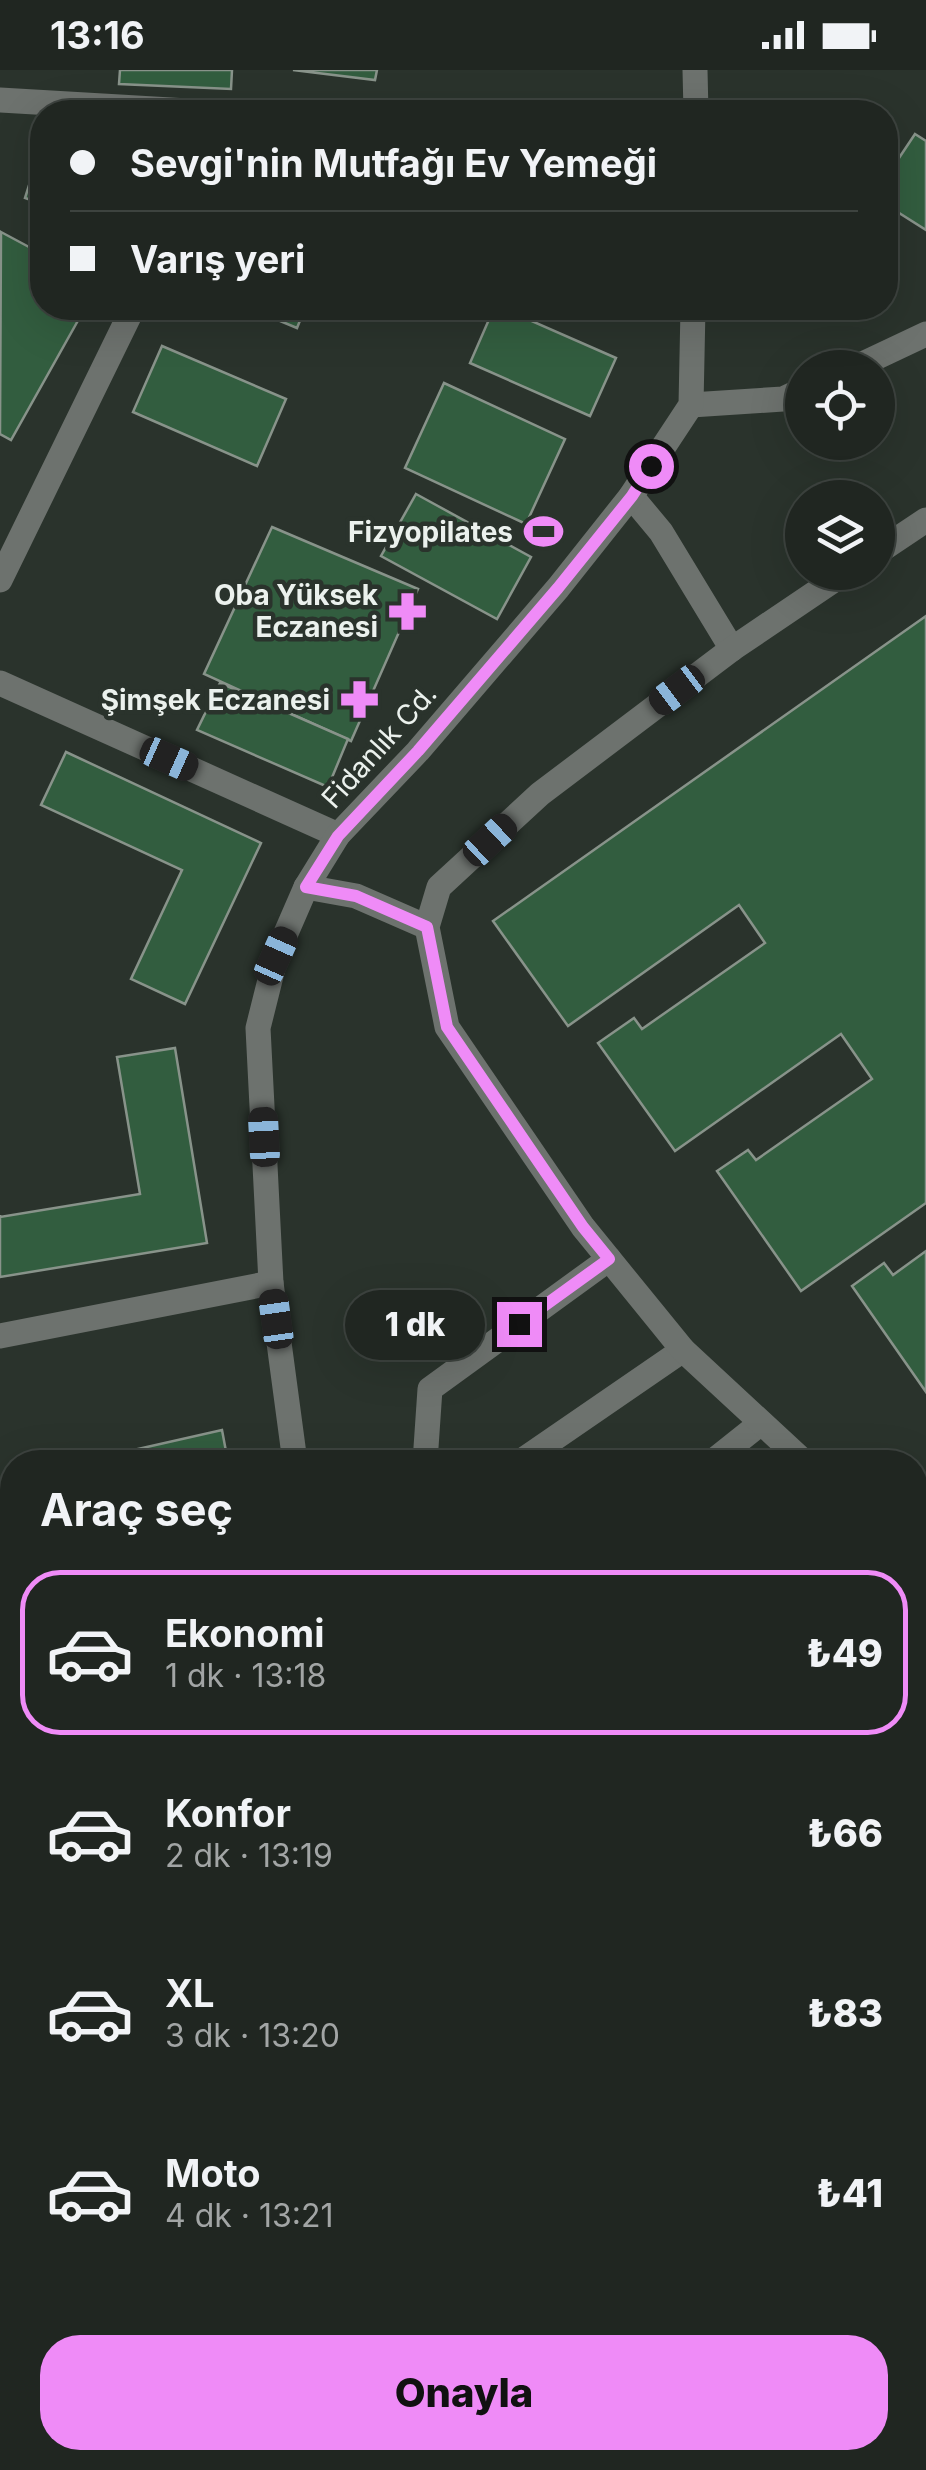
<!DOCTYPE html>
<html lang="tr">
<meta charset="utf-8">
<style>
body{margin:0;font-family:Inter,sans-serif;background:#282e2a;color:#f1f3f6;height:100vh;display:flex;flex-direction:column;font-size:38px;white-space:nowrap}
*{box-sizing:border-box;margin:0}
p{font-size:32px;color:#a2a5a5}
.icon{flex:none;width:55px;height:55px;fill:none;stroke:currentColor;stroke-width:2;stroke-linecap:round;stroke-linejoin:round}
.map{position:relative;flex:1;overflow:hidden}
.details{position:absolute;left:0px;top:1380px;width:928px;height:1020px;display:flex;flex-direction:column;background:#202621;border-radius:40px 40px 0 0;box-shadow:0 10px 40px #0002,0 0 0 2px #3d433f}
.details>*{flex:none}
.top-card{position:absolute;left:30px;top:30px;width:868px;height:220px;border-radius:40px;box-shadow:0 10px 40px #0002,0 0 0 2px #3d433f;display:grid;align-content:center;height:220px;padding:0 40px;background:#202621}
.fabs{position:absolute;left:785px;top:280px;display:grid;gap:20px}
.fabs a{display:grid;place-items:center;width:110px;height:110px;border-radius:50%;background:#202621;box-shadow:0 10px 40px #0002,0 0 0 2px #3d433f;font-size:50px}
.end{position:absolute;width:45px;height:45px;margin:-22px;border:12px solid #ef8bf7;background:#111;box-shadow:0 0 0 5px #111}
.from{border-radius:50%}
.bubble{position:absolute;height:70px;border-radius:35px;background:#202621;box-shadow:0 10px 40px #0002,0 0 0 2px #3d433f;font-size:32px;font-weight:800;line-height:70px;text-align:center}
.car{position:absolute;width:30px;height:60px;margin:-30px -15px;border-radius:12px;box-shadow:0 0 8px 2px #0007;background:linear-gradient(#222 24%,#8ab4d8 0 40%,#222 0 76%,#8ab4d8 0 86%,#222 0)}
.top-card b{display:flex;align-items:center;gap:35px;height:95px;font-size:38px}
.top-card b+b{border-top:2px solid #3d433f}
.top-card i{width:25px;height:25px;background:#f1f3f6}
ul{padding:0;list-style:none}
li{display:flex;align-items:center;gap:30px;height:165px;margin:0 20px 15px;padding:0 20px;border:5px solid transparent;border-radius:40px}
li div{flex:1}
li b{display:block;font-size:38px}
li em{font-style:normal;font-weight:800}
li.active{border-color:#ef8bf7}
li>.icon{width:90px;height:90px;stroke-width:1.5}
h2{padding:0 40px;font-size:45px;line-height:120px}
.cta{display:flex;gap:20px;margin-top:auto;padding:20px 40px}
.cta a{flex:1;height:115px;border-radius:40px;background:#ef8bf7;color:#111;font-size:40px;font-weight:800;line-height:115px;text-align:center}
.status{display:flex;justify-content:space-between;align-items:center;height:70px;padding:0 50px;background:#202621;direction:ltr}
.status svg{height:28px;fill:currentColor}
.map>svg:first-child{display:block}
.forest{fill:#6f4e72}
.building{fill:#325d3f;stroke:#88938a;stroke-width:2.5}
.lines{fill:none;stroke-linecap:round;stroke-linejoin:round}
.minor{stroke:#6d726e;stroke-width:25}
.route{stroke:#ef8bf7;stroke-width:12}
.labels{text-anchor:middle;stroke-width:9;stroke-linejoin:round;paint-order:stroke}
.poi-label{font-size:28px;font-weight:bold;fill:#ebf1ed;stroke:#2a332c;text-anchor:end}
.street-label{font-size:28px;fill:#ebf1ed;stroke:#2a332c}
</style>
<div class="status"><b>13:16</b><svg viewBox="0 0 49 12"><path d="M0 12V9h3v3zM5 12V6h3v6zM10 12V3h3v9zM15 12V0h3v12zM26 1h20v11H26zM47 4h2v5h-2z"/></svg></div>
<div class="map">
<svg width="926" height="2400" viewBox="0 0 926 2400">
<rect width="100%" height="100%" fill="#2a332c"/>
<polygon class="forest" points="926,1742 926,2400 572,2400 562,2388 915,2388 915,1745"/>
<g class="building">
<polygon points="120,0 232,0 231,19 119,14"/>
<polygon points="293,0 377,0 375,10"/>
<polygon points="915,64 926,71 926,160 885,134 885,109"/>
<polygon points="42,74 42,134 25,128"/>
<polygon points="1,162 42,184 42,238 85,238 11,370 0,364"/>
<polygon points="249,238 305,238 297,258"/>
<polygon points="494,238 502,238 616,288 590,346 470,293"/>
<polygon points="162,276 286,329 257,396 133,342"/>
<polygon points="444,313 565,369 526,454 405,398"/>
<polygon points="416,424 531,487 497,549 381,486"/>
<polygon points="272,457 418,519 351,671 204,604"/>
<polygon points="926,546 926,1133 801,1221 717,1101 748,1080 756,1090 872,1009 841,964 675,1081 598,973 634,948 642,959 765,873 739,835 568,956 493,851"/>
<polygon points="220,613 348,669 328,717 197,660"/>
<polygon points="66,682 261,773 185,934 131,909 182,800 41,735"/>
<polygon points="175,978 207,1173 0,1207 0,1145 0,1147 140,1124 117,987"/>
<polygon points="926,1181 926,1322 852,1216 884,1193 893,1205"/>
<polygon points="222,1360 228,1392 108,1392 107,1386"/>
<polygon points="12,1732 12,1833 6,1834 0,1808 0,1733"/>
<polygon points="12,2068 12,2162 9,2163 0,2070"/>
<polygon points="189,2388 200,2388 202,2400 122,2400"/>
<polygon points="251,2388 320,2388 321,2400 252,2400"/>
</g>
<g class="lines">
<g class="minor">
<polyline points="695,0 696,42"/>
<polyline points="0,30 205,42"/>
<polyline points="854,298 926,264"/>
<polyline points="691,335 783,329 802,320"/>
<polyline points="631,426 661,462 732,579"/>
<polyline points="878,482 926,450"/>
<polyline points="0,510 133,238"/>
<polyline points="0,613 338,765"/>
<polyline points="306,817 356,826 427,857"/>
<polyline points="0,1266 271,1213"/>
<polyline points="295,1392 271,1213 258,958 276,886 306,817 338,765 418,681 558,518 631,426 691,335 693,238"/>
<polyline points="425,1392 430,1319 609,1189"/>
<polyline points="520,1392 683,1280"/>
<polyline points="712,1392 761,1353"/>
<polyline points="804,1392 683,1280 583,1157 447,957 427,857 439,817 540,724 732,579 846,502"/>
<polyline points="915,1429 926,1427"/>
<polyline points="915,1623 926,1620"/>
<polyline points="915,1700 926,1697"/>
<polyline points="0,1964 12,1958"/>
<polyline points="0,2009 12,2003"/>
<polyline points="447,2388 449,2400"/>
</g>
</g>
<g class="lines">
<polyline class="route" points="519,1254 609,1189 583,1157 447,957 427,857 356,826 306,817 338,766 418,681 558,518 632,426 651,396"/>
</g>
<defs>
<symbol id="stadium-bare" viewBox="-9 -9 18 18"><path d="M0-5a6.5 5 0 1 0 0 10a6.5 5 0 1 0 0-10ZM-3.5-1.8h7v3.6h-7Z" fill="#ef8bf7" stroke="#2a332c" stroke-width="2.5" paint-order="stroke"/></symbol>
<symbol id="pharmacy-bare" viewBox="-9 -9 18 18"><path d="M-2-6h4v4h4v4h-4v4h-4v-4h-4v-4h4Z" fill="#ef8bf7" stroke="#2a332c" stroke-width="2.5" paint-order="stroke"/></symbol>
</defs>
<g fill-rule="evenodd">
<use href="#stadium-bare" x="516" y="434" width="55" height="55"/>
<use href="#pharmacy-bare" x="380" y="514" width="55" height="55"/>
<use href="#pharmacy-bare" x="332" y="602" width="55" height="55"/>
</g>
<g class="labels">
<g class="poi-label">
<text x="513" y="472">Fizyopilates</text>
<text x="378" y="535">Oba Yüksek<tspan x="378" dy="32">Eczanesi</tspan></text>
<text x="330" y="640">Şimşek Eczanesi</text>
</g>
<g class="street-label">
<text transform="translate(379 676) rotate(-48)" y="10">Fidanlık Cd.</text>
</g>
</g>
</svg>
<div class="fabs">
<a><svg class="icon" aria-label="locate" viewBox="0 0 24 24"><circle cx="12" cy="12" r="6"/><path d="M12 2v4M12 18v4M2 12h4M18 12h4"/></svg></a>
<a><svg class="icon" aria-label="layers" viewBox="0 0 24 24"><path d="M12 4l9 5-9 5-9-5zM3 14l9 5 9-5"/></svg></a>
</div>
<i class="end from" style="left:651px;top:396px"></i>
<i class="end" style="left:519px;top:1254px"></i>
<div class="bubble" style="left:345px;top:1220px;width:140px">1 dk</div>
<i class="car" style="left:677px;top:620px;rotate:233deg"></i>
<i class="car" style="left:169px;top:689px;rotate:114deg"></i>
<i class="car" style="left:490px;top:770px;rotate:47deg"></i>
<i class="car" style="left:276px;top:886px;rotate:24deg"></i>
<i class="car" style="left:264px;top:1067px;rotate:357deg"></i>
<i class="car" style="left:276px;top:1249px;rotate:352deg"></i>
<div class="top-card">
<b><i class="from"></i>Sevgi'nin Mutfağı Ev Yemeği</b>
<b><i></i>Varış yeri</b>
</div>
<section class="details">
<h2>Araç seç</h2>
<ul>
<li class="active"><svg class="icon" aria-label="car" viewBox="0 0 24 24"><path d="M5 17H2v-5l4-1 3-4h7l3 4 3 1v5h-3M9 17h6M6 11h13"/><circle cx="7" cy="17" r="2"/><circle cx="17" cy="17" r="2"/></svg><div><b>Ekonomi</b><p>1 dk · 13:18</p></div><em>₺49</em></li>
<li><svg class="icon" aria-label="car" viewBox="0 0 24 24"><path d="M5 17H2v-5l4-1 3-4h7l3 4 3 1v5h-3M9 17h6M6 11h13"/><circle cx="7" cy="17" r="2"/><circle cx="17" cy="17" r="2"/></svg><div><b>Konfor</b><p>2 dk · 13:19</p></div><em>₺66</em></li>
<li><svg class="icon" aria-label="car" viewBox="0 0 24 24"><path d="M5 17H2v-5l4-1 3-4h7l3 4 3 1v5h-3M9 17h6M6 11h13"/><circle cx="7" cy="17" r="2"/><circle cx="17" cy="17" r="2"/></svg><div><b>XL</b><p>3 dk · 13:20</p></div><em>₺83</em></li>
<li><svg class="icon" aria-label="car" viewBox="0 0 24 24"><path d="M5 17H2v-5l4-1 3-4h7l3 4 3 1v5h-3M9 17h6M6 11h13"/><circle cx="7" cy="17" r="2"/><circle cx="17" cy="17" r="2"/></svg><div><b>Moto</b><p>4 dk · 13:21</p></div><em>₺41</em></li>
</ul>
<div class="cta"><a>Onayla</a></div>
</section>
</div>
